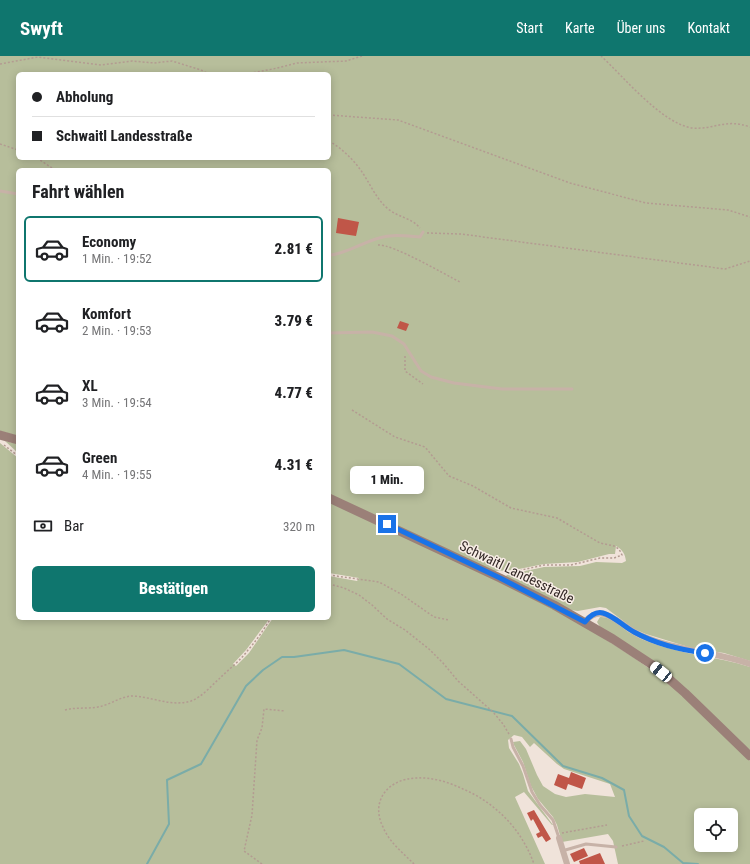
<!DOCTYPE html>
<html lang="de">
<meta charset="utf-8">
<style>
body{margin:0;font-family:"Roboto Condensed",sans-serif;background:#f6f6f6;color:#202124;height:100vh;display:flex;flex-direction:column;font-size:15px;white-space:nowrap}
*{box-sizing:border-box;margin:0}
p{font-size:13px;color:#757577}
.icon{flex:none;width:22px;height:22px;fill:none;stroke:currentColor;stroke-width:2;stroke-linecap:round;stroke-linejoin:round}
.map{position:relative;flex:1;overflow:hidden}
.sheet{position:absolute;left:16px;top:112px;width:315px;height:452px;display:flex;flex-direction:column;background:#fff;border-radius:6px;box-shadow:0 2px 10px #0003}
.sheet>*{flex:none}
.guide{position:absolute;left:16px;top:16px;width:315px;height:88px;border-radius:6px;box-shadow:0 2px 10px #0003;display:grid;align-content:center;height:88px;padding:0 16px;background:#fff}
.tools{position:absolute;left:694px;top:752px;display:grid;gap:8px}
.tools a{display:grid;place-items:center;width:44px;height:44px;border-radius:6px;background:#fff;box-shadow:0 2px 10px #0003;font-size:20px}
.end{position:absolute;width:18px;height:18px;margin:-9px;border:5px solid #1a73e8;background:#fff;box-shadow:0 0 0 2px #fff}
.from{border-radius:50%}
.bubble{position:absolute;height:28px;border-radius:6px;background:#fff;box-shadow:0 2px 10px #0003;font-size:13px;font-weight:800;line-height:28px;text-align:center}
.car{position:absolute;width:12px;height:24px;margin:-12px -6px;border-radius:5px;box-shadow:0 0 3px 1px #0007;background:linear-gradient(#fff 24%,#345 0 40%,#fff 0 76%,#345 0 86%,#fff 0)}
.guide b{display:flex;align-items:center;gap:14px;height:38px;font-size:15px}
.guide b+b{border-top:1px solid #e0e0e0}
.guide i{width:10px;height:10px;background:#202124}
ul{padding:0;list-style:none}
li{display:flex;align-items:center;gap:12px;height:66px;margin:0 8px 6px;padding:0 8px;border:2px solid transparent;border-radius:6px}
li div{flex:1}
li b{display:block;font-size:15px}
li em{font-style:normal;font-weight:800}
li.current{border-color:#0f766e}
li>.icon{width:36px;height:36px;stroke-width:1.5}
h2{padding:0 16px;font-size:18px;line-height:48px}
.pay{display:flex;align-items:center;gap:10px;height:44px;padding:0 16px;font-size:15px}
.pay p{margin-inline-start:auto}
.cta{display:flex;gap:8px;margin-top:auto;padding:8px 16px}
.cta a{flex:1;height:46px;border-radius:6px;background:#0f766e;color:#fff;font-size:16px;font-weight:800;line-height:46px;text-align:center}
header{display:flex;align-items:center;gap:24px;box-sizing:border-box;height:56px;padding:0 20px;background:#0f766e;color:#fff}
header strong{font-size:19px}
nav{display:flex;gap:22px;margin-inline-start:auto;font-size:14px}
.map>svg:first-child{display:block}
.green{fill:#b7be9b;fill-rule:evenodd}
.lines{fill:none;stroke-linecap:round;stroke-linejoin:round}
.stream{stroke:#7aaca8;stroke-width:2}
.building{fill:#c05648}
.path{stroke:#b39b91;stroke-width:1.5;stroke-dasharray:2 2;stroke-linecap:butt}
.lane{stroke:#c7b2a7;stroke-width:3}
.street{stroke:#c7b2a7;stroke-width:6}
.secondary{stroke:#9b8078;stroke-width:9}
.route{stroke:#1a73e8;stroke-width:5}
.labels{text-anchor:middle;stroke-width:3;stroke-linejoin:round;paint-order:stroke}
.street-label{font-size:14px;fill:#342927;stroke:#f8ede6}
</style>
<header>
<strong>Swyft</strong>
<nav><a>Start</a><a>Karte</a><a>Über uns</a><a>Kontakt</a></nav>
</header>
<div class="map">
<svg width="750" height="808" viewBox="0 0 750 808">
<rect width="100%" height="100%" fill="#f0e3da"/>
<g class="green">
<path d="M0,0h750v605l-26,-8 -32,-5 -46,-14 -12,-5 -28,-21 -6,-1 -22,4 -7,-1 -66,-33 2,-2 37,-8 36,-1 16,-4 26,1 4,-2c-1,-7 -3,-11 -10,-15l-1,8h-6l-31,8 -34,2 -30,6 -20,1 -165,-77v-324h-311v266l-18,-5zM18,18h311v84h-311z"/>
<polygon points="5,385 18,388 18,397"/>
<path d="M0,387l18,15v160h252l-24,32 -13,14 3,2 13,-13 24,-35h56v-42l28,5 2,-3 -30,-5v-71c43,20 86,40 129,60 66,31 133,64 192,107 37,26 68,61 100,92v103h-132l-5,-23 -5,-7 -46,8 -5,-17 -4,-8 -15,-18 -7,-13 -8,-24 -9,-17 -1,-3 7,-1 6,8 11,26 6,11 12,8 11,3 19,-3 30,3 -5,-13 -46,-15 -7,-5 -23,-21 -4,4 -8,-10 -8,-2 -6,5 1,8 10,16 4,10 5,17 25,34h-1l-28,-33 -9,5 30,67h-545zM701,759h30v30h-30z"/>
<path d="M600,561c12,-1 22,12 32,17 5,3 11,6 17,8 33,13 67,14 101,25v83l-150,-123 -3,-5z"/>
</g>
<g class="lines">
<polyline class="stream" points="147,808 169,768 167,724 201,708 246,630 263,614 282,601 294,601 344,594 399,608 446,643 512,660 563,710 602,722 624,734 629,760 642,780 664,791 683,807 698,808"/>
</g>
<g class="building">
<polygon points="338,162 359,166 356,180 336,177"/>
<polygon points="400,265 409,268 406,275 397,272"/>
<polygon points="571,716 586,722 582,733 568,728 566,734 554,729 558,718 569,722"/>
<polygon points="534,754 551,783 546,786 542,780 538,782 536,778 540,776 533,763 531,765 527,757"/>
<polygon points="584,792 588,800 574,806 570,798"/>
<polygon points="600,797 605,808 580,808 579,805"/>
</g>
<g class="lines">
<g class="path">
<path d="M601,0c23,21 60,67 91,72 22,2 33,-10 58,-1"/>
<polyline points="0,8 38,1 101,9 132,5 154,7 172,5 201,14 209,18"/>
<polyline points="207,17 221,18"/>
<polyline points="246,18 273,13 297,7 346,5 362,0"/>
<polyline points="329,59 398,64 570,127 646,147 728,154 750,161"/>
<path d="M329,85c14,8 26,20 35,34 7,11 12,23 23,33 10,9 25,10 33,20"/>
<polyline points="0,88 18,94"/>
<polyline points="37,102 55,114"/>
<polyline points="427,177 461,178 725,213 750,205"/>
<path d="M378,189c15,-1 66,29 82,37"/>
<polyline points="405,300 405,315 423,328"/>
<polyline points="352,354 395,381 425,391 449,420 473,430 511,452 557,462 600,487 614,490 619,493 622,499 614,502 600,502 571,509 544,509 508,517"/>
<polyline points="4,389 18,400"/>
<polyline points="329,519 379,526 401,538 434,561 449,564"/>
<polyline points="329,528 344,532 359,539 372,549 387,563 405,574 429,593 443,607 458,625 493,656 503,668 509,678"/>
<path d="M65,654c11,-3 22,-1 33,-3 12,-2 23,-11 35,-11 20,1 38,11 58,5 11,-4 20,-15 29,-23 9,-9 20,-17 28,-28 9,-10 16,-21 23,-32"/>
<polyline points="562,777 607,769"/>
<polyline points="622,790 644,785"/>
<polyline points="262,808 244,795 252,759 257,684 262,672 264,653 285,655"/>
<path d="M414,808c-11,-11 -25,-22 -31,-37 -13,-26 5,-48 33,-49 15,-1 33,4 47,11 33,14 59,41 71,75"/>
</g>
<g class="lane">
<polyline points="0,135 18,138"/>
<path d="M329,199c12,1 37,-14 50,-17 13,-4 27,-2 41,-1l3,-5"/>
<polyline points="329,277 372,276 392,280 404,288 421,315 431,321 454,327 502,333 572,333"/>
<polyline points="511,683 513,691 523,710 532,736 540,749 553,764 559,782"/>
<polyline points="562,795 586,788 616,791"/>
</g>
<g class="street">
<path d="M585,566c18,-22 36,5 55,13 35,16 74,16 110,29"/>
<polyline points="559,782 567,808"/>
</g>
<g class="secondary">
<polyline points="0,379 18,384"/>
<polyline points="329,442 500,522 554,549 613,583 654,610 668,622 685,637 750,700"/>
</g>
</g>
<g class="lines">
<path class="route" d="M387,468l113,54 85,44c4,-5 11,-11 18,-9 11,3 21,14 31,19 22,12 47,18 71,21"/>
</g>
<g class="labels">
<g class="street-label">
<text transform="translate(517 516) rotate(26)" y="5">Schwaitl Landesstraße</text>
</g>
</g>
</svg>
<div class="tools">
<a><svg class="icon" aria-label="locate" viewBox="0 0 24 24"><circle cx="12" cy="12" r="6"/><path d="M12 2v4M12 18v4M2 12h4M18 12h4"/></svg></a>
</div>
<i class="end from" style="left:705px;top:597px"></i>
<i class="end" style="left:387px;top:468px"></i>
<div class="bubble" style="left:350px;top:410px;width:74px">1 Min.</div>
<i class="car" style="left:661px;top:616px;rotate:309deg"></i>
<div class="guide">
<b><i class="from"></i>Abholung</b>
<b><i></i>Schwaitl Landesstraße</b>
</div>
<section class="sheet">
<h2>Fahrt wählen</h2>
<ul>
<li class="current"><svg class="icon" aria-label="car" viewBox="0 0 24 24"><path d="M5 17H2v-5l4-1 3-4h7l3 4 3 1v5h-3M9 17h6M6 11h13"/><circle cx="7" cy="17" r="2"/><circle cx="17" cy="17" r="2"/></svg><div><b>Economy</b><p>1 Min. · 19:52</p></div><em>2.81 €</em></li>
<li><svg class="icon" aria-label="car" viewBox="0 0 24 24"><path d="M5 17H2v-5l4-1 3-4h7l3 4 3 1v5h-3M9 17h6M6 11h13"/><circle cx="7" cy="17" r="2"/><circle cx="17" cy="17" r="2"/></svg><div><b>Komfort</b><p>2 Min. · 19:53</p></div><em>3.79 €</em></li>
<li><svg class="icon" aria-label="car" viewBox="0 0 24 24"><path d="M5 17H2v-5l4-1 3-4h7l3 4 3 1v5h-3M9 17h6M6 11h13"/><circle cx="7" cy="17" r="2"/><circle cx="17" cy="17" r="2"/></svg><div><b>XL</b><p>3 Min. · 19:54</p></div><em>4.77 €</em></li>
<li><svg class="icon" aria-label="car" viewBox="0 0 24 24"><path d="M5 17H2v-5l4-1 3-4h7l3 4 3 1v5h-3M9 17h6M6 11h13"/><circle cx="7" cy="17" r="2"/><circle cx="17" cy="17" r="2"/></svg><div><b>Green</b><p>4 Min. · 19:55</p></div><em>4.31 €</em></li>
</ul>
<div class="pay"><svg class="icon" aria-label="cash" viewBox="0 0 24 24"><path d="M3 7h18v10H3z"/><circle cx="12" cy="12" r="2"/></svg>Bar<p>320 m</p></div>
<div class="cta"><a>Bestätigen</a></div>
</section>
</div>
